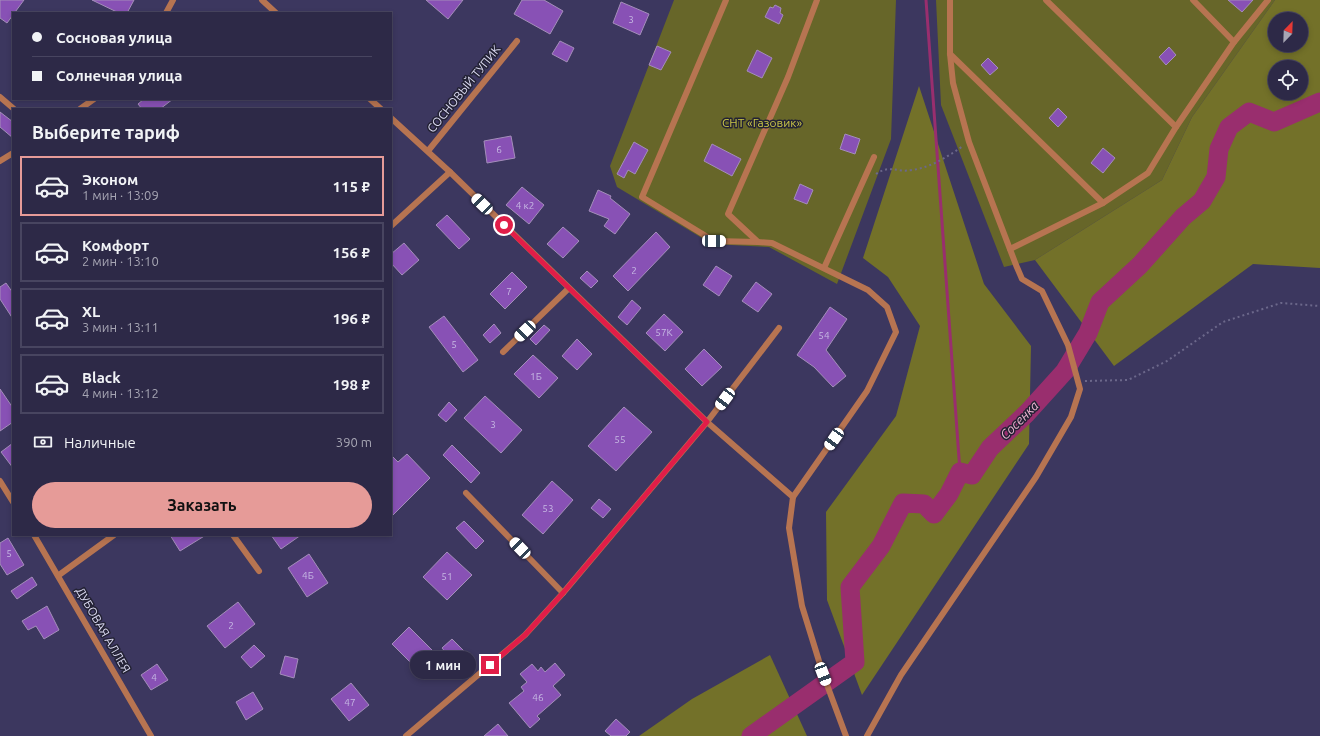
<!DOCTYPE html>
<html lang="ru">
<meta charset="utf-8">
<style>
body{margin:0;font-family:Ubuntu,sans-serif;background:#35314e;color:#f1f3f6;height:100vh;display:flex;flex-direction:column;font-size:15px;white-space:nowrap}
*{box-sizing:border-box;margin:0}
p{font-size:13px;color:#a7a6b4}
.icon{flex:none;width:22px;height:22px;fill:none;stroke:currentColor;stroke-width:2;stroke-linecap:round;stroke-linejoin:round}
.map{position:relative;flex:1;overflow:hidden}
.drawer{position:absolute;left:12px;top:108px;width:380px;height:428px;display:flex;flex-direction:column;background:#2d2947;border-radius:0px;box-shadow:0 2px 6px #0003,0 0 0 1px #484560}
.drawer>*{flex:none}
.guide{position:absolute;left:12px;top:12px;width:380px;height:88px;border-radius:0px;box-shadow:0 2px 6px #0003,0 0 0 1px #484560;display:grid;align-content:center;height:88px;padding:0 20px;background:#2d2947}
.needle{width:26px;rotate:23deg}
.tools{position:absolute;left:1268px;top:12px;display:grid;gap:8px}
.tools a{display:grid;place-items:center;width:40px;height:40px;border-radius:50%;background:#2d2947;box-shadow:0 2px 6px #0003,0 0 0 1px #484560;font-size:20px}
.end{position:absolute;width:18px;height:18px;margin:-9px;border:5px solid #e11d48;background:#fff;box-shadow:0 0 0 2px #fff}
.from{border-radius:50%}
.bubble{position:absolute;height:28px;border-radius:14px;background:#2d2947;box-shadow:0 2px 6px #0003,0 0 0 1px #484560;font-size:13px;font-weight:600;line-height:28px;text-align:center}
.car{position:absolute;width:12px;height:24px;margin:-12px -6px;border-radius:5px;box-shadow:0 0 3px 1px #0007;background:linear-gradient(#fff 24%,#345 0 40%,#fff 0 76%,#345 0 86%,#fff 0)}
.guide b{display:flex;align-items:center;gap:14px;height:38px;font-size:15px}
.guide b+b{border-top:1px solid #484560}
.guide i{width:10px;height:10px;background:#f1f3f6}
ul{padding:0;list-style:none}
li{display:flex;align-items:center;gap:12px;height:60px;margin:0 8px 6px;padding:0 12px;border:2px solid #484560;border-radius:0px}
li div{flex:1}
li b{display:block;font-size:15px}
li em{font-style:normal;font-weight:600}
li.on{border-color:#e69b98}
li>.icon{width:36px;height:36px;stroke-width:1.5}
h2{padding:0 20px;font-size:18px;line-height:48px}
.pay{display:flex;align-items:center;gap:10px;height:44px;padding:0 20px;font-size:15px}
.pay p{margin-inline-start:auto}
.button{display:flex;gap:8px;margin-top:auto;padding:8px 20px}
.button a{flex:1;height:46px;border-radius:24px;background:#e69b98;color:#111;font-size:16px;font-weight:600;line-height:46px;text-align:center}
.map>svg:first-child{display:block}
.green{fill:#676629}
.forest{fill:#737129;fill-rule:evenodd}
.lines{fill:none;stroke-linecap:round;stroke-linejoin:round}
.stream{stroke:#992e6e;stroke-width:3}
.river{stroke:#992e6e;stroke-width:19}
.building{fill:#8851b5;stroke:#a48eba}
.path{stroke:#6c688b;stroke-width:2;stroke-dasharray:2 3;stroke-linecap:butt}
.service{stroke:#b77451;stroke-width:6}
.route{stroke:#e11d48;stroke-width:5}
.labels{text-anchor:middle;stroke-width:3;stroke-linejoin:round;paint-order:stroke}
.number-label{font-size:10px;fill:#c6b8e3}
.street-label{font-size:12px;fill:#dbdaf2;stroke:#232234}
.park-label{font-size:12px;fill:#cdca47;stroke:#232234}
.water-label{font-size:13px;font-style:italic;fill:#f0b8d4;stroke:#232234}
</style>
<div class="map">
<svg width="1320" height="736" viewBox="0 0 1320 736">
<rect width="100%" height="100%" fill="#3c375f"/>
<g class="green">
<polygon points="674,0 896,0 891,139 837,284 769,247 712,244 617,187 610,166"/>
<polygon points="936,0 1275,0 1192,117 1162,180 1035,260 1004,267 941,105"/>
</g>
<g class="forest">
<path d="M1275,0h45v268l-67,-4 -139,102 -79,-106 127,-80 30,-63zM1275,19h26v26h-26zM1275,67h26v26h-26z"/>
<polygon points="919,86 984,284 1031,346 1029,444 862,695 827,600 826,512 896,416 920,326 888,277 863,258"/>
<polygon points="770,655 807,736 639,736 692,699"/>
</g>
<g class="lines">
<polyline class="stream" points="926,0 960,472"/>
<polyline class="river" points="751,736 855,662 850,587 881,546 903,503 924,504 934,514 949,494 960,472 972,475 990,448 1027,413 1065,371 1088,333 1100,302 1140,265 1183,217 1202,201 1216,177 1219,149 1229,127 1249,112 1274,122 1320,102"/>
</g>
<g class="building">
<polygon points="0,0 24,0 7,23 0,18"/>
<polygon points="92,0 134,0 127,13 119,13"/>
<polygon points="426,0 463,0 448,19"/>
<polygon points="522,0 544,0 563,11 550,34 514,14"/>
<polygon points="1228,0 1253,0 1242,12"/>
<polygon points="621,2 649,14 640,35 613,23"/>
<polygon points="775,5 781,8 780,13 783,15 779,24 765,17 770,7 773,8"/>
<polygon points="560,41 574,48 567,62 552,54"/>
<polygon points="657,46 671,52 661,70 649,65"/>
<polygon points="1169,47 1176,55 1166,65 1159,57"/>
<polygon points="757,50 772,58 762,78 747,71"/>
<polygon points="988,58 998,68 990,75 981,65"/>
<polygon points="144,99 173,99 160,109 142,109 138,104"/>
<polygon points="1058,108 1067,117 1058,127 1049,118"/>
<polygon points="0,112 13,122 13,138 0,127"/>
<polygon points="845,134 860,139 855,154 840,149"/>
<polygon points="511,136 515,158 487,163 484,141"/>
<polygon points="634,142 648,150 635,174 628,170 624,178 617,174"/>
<polygon points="712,144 741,159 732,176 704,161"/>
<polygon points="1103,148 1115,158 1103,173 1091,163"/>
<polygon points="800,184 813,190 807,204 794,199"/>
<polygon points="522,187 544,205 529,224 506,205"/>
<polygon points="598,190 611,196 610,198 630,214 615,234 604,226 609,219 589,211"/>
<polygon points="447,215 470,239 459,249 436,225"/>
<polygon points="563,227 579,241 563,258 547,244"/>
<polygon points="656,232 670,247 628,291 613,276"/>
<polygon points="404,243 419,260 402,275 391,263 391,254"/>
<polygon points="716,266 732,276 719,296 703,285"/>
<polygon points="587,271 598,281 591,288 580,278"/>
<polygon points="512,272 527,287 505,309 490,294"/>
<polygon points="756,282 772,294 758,312 742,301"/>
<polygon points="6,283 13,293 13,319 0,299 0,287"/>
<polygon points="632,300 641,308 627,325 618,317"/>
<polygon points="830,307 847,319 826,350 846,376 833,387 814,367 797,355"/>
<polygon points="664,314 683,332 665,351 646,333"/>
<polygon points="444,316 478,360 463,372 429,327"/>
<polygon points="494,324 501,333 490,343 483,335"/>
<polygon points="544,325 550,330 536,345 530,339"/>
<polygon points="577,339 592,354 577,370 562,356"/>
<polygon points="704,349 722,367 702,386 685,369"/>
<polygon points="533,355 558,378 539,398 514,374"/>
<polygon points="0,389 13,408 13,422 0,431"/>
<polygon points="485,396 522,430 501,453 464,418"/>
<polygon points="449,402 457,410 446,422 438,415"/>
<polygon points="624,407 652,432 616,471 588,446"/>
<polygon points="13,443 13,468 1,452"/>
<polygon points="452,445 480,473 471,483 443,455"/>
<polygon points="407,454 430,478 391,517 391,455 398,462"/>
<polygon points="552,481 573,500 543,534 522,515"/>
<polygon points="599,499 611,509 603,518 591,508"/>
<polygon points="464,521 484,541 476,549 456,528"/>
<polygon points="170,535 206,535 180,551"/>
<polygon points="271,535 301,535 281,549"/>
<polygon points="8,538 24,565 7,575 0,564 0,543"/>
<polygon points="447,552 472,575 447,600 423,577"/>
<polygon points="309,554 328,583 307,597 288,568"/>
<polygon points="32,577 37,585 17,599 11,591"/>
<polygon points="238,602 255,624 225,648 207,626"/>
<polygon points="47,606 59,630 44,639 36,626 28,630 22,621"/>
<polygon points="409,627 432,650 415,667 392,644"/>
<polygon points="452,639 465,652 454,662 442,648"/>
<polygon points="254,645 265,656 251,668 241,657"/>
<polygon points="285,656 298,659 294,678 280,674"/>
<polygon points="555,663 565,675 553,686 561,695 537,716 540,719 530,728 509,703 524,691 521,687 527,682 520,674 532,664 538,671 541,667 545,672"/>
<polygon points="157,664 168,680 151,690 141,675"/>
<polygon points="351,683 369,705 349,721 331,699"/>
<polygon points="253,692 263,709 246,720 236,702"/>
<polygon points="616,719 630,732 626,736 611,736 605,731"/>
<polygon points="498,724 508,736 484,736"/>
</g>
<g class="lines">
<g class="path">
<path d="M876,174c15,-10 20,-1 36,-4 20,-3 35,-13 51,-24"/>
<polyline points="1085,381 1128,380 1167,361 1223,322 1281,303 1320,306"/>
</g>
<g class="service">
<polyline points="262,0 276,13"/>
<polyline points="726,0 642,197 714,241 758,242"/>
<polyline points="817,0 788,77 728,214 758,242 772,243 868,290 887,307 896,332 867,391 793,497 789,528 802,606 823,674 846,736"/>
<polyline points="1046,0 1176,127"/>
<polyline points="1193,0 1234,42"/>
<polyline points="166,13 173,0"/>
<polyline points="950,54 1103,203"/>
<polyline points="0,97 14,109"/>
<polyline points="370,99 381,109"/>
<polyline points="80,109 94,99"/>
<polyline points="391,118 450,172 707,422 793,497"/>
<polyline points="428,151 517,41"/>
<polyline points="0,161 13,153"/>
<polyline points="391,226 450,172"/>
<polyline points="1010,249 1103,203 1148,173 1176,127 1234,42 1268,0"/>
<polyline points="824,268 874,157"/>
<polyline points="503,352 568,289"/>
<polyline points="0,481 13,502"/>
<polyline points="466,493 563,593"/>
<polyline points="34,535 151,736"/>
<polyline points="233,535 259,571"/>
<polyline points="59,575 114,535"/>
<polyline points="406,736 525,635 563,593 707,422 779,328"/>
<polyline points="867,736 901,675 1036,477 1071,417 1080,389 1068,345 1042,291 1022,279 1016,265 969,142 953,83 950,54 950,0"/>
</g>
</g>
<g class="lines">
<polyline class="route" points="490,665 525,635 563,593 707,422 504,225"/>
</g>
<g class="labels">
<g class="number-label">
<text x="631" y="23">3</text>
<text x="499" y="153">6</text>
<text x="525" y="209">4 к2</text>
<text x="634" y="274">2</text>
<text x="509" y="295">7</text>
<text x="664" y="336">57К</text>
<text x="824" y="339">54</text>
<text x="454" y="348">5</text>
<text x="536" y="380">1Б</text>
<text x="493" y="428">3</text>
<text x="620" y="443">55</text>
<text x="548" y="512">53</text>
<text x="9" y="557">5</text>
<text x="308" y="579">4Б</text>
<text x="447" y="580">51</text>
<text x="231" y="629">2</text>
<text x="154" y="681">4</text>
<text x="538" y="701">46</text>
<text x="350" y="706">47</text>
</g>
<g class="street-label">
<text transform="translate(464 89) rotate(-51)" y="4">СОСНОВЫЙ ТУПИК</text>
<text transform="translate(103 630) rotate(60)" y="4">ДУБОВАЯ АЛЛЕЯ</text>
</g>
<g class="park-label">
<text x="762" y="127">СНТ «Газовик»</text>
</g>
<g class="water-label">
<text transform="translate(1019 420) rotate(-45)" y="5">Сосенка</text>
</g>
</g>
</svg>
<div class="tools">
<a><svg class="needle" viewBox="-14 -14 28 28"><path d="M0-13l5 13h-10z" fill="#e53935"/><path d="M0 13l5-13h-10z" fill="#a7a6b4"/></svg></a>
<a><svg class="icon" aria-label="locate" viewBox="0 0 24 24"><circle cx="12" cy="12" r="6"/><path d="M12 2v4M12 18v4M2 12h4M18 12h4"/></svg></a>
</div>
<i class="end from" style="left:504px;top:225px"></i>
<i class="end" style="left:490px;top:665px"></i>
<div class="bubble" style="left:410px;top:651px;width:66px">1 мин</div>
<i class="car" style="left:482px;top:204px;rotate:314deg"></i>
<i class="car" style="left:714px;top:241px;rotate:91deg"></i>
<i class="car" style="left:525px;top:331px;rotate:226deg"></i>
<i class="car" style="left:725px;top:399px;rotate:217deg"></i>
<i class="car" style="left:834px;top:439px;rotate:215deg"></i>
<i class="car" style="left:520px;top:548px;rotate:316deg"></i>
<i class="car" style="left:823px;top:674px;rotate:159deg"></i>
<div class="guide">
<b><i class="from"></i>Сосновая улица</b>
<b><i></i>Солнечная улица</b>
</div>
<section class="drawer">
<h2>Выберите тариф</h2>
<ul>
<li class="on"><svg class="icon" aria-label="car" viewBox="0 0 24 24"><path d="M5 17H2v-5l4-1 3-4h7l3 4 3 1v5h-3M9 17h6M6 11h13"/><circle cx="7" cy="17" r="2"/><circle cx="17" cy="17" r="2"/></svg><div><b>Эконом</b><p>1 мин · 13:09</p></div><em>115 ₽</em></li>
<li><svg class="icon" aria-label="car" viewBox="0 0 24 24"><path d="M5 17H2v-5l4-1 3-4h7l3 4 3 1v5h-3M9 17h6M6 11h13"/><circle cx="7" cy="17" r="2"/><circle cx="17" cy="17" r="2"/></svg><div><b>Комфорт</b><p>2 мин · 13:10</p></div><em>156 ₽</em></li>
<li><svg class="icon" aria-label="car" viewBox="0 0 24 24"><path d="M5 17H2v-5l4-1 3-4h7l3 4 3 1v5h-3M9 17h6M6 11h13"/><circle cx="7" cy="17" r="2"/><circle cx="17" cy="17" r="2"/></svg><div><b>XL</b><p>3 мин · 13:11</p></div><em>196 ₽</em></li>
<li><svg class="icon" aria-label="car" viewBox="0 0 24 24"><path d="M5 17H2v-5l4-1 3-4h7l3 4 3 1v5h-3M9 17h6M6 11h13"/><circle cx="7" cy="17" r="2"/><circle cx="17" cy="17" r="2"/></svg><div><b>Black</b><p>4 мин · 13:12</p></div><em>198 ₽</em></li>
</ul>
<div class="pay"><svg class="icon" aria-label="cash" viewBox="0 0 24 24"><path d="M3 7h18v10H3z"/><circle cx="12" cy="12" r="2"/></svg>Наличные<p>390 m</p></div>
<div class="button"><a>Заказать</a></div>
</section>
</div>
